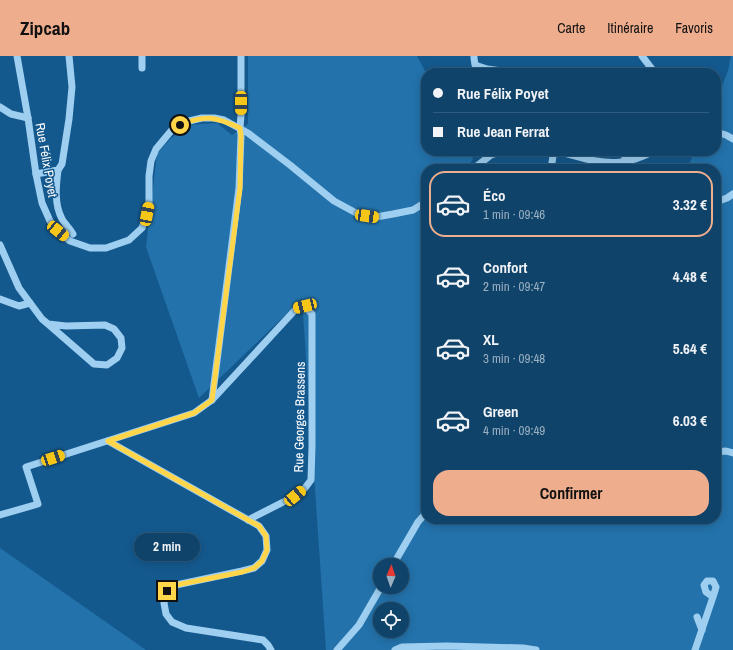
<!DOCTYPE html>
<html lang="fr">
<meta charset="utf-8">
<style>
body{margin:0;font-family:"Archivo Narrow",sans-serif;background:#1d4e72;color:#f1f3f6;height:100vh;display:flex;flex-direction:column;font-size:15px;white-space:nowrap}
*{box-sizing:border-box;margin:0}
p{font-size:13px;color:#9bb0c1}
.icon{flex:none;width:22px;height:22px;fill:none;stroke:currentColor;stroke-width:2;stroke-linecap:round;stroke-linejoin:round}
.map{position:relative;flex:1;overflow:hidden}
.side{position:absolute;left:421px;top:108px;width:300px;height:360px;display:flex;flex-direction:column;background:#0f436a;border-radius:16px;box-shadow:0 2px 10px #0003,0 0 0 1px #2f5c7e}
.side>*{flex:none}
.hud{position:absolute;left:421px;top:12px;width:300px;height:88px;border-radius:16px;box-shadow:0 2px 10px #0003,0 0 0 1px #2f5c7e;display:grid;align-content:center;height:88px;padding:0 12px;background:#0f436a}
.needle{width:26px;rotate:2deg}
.fabs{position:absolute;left:373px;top:502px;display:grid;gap:8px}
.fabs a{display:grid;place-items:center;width:36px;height:36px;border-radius:50%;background:#0f436a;box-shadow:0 2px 10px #0003,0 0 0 1px #2f5c7e;font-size:20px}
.end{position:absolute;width:18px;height:18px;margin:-9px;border:5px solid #ffd54a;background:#111;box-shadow:0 0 0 2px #111}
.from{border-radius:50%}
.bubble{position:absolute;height:28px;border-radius:14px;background:#0f436a;box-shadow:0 2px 10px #0003,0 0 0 1px #2f5c7e;font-size:13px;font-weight:700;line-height:28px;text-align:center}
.car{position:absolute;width:12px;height:24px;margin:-12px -6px;border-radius:5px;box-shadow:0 0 3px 1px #0007;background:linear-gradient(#f5c518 24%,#345 0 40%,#f5c518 0 76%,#345 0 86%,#f5c518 0)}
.hud b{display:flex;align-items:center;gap:14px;height:38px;font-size:15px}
.hud b+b{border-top:1px solid #2f5c7e}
.hud i{width:10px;height:10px;background:#f1f3f6}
ul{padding:7px 0 0;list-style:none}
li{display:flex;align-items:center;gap:12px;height:66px;margin:0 8px 6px;padding:0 4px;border:2px solid transparent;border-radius:16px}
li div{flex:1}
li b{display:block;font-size:15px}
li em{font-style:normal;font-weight:700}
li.on{border-color:#eead8d}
li>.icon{width:36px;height:36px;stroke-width:1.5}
.action{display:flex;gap:8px;margin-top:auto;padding:8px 12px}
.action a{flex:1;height:46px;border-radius:16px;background:#eead8d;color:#111;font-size:16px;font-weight:700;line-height:46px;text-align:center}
header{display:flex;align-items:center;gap:24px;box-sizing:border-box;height:56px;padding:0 20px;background:#eead8d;color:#111}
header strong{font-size:19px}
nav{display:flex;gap:22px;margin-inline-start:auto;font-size:14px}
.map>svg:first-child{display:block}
.green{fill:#2372ab;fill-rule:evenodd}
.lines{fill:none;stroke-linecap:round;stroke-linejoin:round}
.minor{stroke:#9ecef0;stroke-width:7}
.route{stroke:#ffd54a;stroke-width:5}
.labels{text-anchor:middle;stroke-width:3;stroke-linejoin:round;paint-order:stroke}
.street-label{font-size:13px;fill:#fff;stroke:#14598e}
</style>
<header>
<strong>Zipcab</strong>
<nav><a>Carte</a><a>Itinéraire</a><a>Favoris</a></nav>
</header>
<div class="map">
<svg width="733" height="594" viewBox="0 0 733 594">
<rect width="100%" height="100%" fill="#14598e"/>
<g class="green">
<path d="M248,0h169l9,17v78h43l4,8 -7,10h-40v350h290v-350h-29l8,-18h21v-50l12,-30 3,-15h2v594h-407l-24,-351 -103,99 -53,-151 11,-93 12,-14 19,-15 29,-2 15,12 16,-11zM380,509h22v22h-22zM380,553h22v22h-22z"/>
<polygon points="0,492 146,594 0,594"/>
</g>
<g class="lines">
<g class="minor">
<polyline points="17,0 28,62 36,118 42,147 50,165 58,175 70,185 90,192 106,192 129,184 142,172 147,158 149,149 149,120 151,105 156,93 171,75 180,69 189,65 202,62 214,62 224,64 248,77 290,109 334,145 358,158 376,161 393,158 413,154 426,146"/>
<polyline points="474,0 474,2 475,9 487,13 518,17"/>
<polyline points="642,0 655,17"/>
<polyline points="142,12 142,0"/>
<polyline points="0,51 11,58 28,62"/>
<polyline points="716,76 726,79 733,83"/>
<path d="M556,95c21,5 44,14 65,11 12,-1 23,-6 33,-11"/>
<polyline points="622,95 627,105"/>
<polyline points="585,102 591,95"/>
<polyline points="473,113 491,99 504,95"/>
<polyline points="551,113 553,100 552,95"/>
<path d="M58,114c-2,16 -4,34 4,49 3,5 8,10 11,15"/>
<polyline points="36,118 58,114 62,108 69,63 72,31 69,0"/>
<polyline points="716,146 727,142 733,138"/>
<polyline points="0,189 19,232 42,263 48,268 94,308 107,309 117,302 122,292 121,282 114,273 105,269 66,270 48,268"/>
<polyline points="0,243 19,250 30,247"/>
<polyline points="212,344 239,132 241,79 240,72 241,59 241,0"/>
<polyline points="108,385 259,470 266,480 267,494 262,505 254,512 242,515 176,529 167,535 164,547 166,558 172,566 186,572 263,584 268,589 271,594"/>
<polyline points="716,396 726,395 733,397"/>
<polyline points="0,459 38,448 26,411 194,357 212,344 296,253 305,251 312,258 312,390 311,424 305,432 295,440 248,464"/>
<polyline points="393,509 418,466 426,457"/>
<polyline points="697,561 702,574"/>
<polyline points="337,594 359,569 381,531"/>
<polyline points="395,594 402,591 447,590 523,592 536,594"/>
<polyline points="695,594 714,538 716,531 713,525 707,525 704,529 706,536 713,541"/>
</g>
</g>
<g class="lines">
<path class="route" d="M167,535l9,-6 66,-13 12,-4 8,-7 5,-11 -1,-14 -7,-10 -151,-85 86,-28 18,-13 28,-212 1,-53 -1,-7c-24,-11 -34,-14 -60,-3"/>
</g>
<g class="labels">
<g class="street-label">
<text transform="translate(47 104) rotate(80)" y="5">Rue Félix Poyet</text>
<text transform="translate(299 361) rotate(-89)" y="5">Rue Georges Brassens</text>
</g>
</g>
</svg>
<div class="fabs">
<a><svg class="needle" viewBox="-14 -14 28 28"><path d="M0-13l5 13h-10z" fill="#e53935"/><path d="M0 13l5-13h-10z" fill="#9bb0c1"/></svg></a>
<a><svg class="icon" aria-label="locate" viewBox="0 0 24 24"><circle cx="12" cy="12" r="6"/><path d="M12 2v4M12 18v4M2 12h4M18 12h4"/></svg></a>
</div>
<i class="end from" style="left:180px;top:69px"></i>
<i class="end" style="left:167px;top:535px"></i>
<div class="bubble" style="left:134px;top:477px;width:66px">2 min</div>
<i class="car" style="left:241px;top:47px;rotate:180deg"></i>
<i class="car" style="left:147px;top:158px;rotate:11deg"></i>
<i class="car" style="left:367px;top:160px;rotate:98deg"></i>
<i class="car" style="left:58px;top:175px;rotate:129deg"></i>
<i class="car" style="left:305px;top:250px;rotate:256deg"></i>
<i class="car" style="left:53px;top:402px;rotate:72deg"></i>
<i class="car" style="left:295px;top:440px;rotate:50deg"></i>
<div class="hud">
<b><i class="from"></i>Rue Félix Poyet</b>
<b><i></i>Rue Jean Ferrat</b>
</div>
<section class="side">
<ul>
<li class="on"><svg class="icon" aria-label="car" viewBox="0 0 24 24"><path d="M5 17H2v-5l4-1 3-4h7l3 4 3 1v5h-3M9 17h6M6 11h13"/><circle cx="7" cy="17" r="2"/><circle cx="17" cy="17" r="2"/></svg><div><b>Éco</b><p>1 min · 09:46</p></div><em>3.32 €</em></li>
<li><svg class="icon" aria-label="car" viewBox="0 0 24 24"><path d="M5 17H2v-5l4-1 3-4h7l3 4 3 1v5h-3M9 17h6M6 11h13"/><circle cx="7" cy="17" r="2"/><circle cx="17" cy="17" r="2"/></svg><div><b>Confort</b><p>2 min · 09:47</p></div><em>4.48 €</em></li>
<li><svg class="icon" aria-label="car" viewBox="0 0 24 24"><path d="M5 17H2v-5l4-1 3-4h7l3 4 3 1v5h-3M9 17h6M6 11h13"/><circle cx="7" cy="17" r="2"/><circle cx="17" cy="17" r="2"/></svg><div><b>XL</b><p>3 min · 09:48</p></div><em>5.64 €</em></li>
<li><svg class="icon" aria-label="car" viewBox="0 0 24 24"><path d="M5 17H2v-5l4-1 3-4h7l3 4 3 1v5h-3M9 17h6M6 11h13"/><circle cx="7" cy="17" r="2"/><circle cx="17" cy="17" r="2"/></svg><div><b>Green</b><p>4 min · 09:49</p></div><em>6.03 €</em></li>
</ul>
<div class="action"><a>Confirmer</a></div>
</section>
</div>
